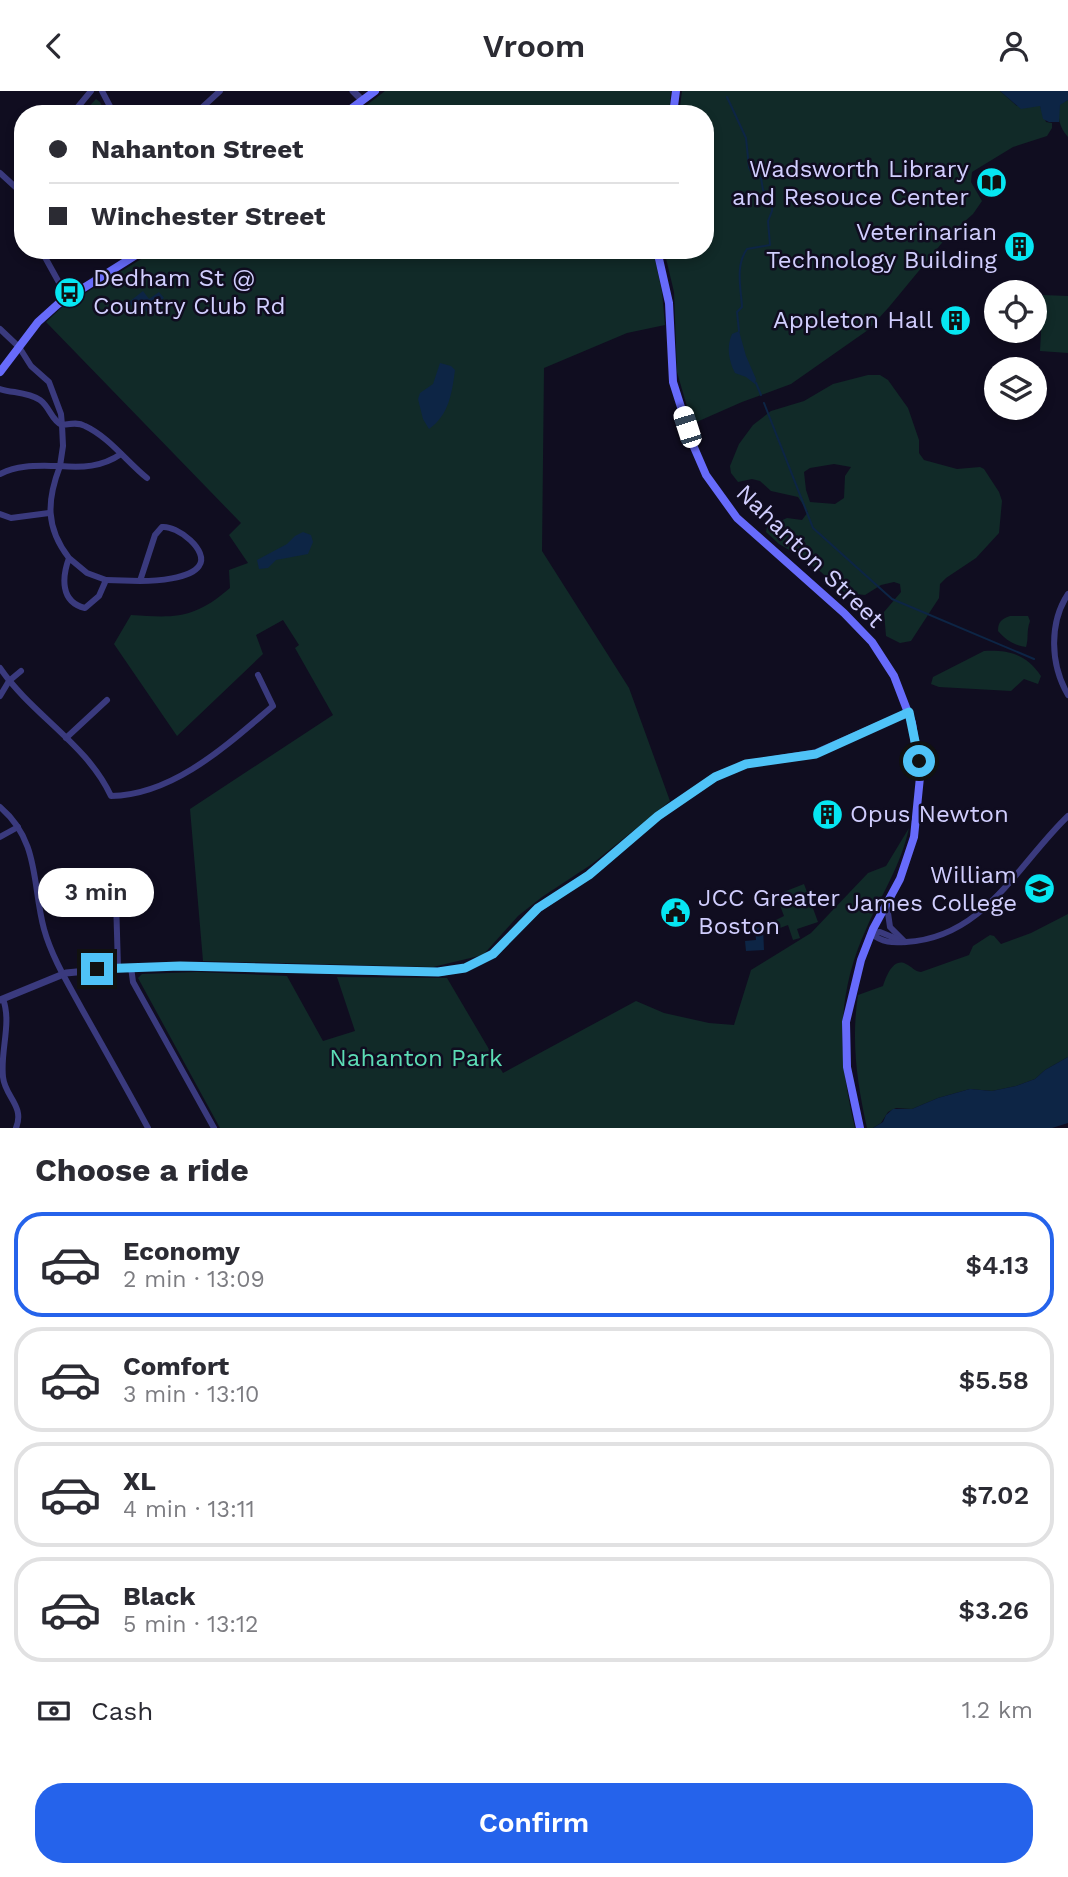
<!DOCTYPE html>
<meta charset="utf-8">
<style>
body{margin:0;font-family:"Work Sans",sans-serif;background:#f7f7f7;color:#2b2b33;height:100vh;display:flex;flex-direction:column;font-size:26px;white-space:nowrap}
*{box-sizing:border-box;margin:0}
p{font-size:23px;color:#7c7c81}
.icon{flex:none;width:38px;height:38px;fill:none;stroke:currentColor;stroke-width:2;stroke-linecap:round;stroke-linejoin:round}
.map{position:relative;height:1037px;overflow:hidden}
.side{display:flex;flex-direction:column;background:#fff;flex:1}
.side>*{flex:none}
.hud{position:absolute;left:14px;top:14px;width:700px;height:154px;border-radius:28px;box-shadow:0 4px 10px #0003;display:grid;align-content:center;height:154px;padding:0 35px;background:#fff}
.tools{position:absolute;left:984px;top:189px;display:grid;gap:14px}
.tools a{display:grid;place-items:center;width:63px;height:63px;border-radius:50%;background:#fff;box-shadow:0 4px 10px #0003;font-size:35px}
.end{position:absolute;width:32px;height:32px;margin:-16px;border:9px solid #4fc3f7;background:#111;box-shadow:0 0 0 4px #111}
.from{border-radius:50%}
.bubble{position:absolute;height:49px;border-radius:24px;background:#fff;box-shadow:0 4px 10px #0003;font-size:23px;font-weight:600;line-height:49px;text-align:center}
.car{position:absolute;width:21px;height:42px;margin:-21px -10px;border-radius:9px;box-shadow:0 0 5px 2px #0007;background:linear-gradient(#fff 24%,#345 0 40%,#fff 0 76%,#345 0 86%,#fff 0)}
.hud b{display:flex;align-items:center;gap:24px;height:66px;font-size:26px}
.hud b+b{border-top:2px solid #e1e1e2}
.hud i{width:18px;height:18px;background:#2b2b33}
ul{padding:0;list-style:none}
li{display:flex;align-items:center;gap:21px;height:105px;margin:0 14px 10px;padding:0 21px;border:4px solid #e1e1e2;border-radius:28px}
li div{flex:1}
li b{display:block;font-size:26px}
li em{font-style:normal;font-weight:600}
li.current{border-color:#2563eb}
li>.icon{width:63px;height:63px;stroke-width:1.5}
h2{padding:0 35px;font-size:32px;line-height:84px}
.pay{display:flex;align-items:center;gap:18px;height:77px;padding:0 35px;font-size:26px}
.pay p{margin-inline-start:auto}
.button{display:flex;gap:14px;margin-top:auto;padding:14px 35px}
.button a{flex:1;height:80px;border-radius:28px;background:#2563eb;color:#fff;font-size:28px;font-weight:600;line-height:80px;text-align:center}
header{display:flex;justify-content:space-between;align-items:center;height:91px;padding:0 35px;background:#fff;font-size:32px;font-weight:600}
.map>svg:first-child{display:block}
.green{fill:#112a28;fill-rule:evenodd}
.water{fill:#0d2545}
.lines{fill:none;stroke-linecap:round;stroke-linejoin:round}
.stream{stroke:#0d2545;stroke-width:2}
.minor{stroke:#3a3a7e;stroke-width:6}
.tertiary{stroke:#3a3a7e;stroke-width:7}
.secondary{stroke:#676bfb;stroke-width:8}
.route{stroke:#4fc3f7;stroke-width:9}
.labels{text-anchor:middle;stroke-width:5;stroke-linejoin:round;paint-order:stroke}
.poi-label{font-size:24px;fill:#d1cefe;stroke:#100d20;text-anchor:end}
.street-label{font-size:24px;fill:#d1cefe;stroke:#100d20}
.park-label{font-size:24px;fill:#5cdcb5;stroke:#100d20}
</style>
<header><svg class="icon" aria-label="back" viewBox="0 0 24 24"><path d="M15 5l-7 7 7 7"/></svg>Vroom<svg class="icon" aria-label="person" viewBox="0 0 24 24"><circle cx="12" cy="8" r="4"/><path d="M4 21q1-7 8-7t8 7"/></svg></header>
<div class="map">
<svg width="1068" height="1037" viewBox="0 0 1068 1037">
<rect width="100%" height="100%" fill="#100d20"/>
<g class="green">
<polygon points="385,0 671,0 669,23 355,23"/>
<polygon points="682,0 1000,0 1017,15 1040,15 1046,31 1052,32 1052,37 1047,45 1013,56 972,81 971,91 982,110 973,123 946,147 889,216 868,239 791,293 742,311 692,333 677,281 674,201 664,159 705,159 705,23 679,23"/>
<polygon points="96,8 100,11 106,23 82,23"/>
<path d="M1068,9v37c-9,-10 -11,-20 -8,-33z"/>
<path d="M156,159h497l9,42 3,33 -38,8 -83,35 -2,183 87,137 41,113 -78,63 -50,33 -24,19 -35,39 -50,12 -230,-6 -13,-152 143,-94 -38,-67 4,-3 -16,-25 -27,15 7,19 -86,82 -63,-92 17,-29c45,3 63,4 99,-27l-1,-18 19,-7 -19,-28 12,-12 -195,-201 15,-14z"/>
<polygon points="1043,204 1068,205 1068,262 1040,260"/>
<path d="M868,284h12l8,5 20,28 11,32v13l5,7 33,9 23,-2 4,2 15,23 3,9 -3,32 -23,25 -30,20 -6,6 -1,14 -28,43 -11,2 -14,-7 -2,-24 17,-20 -1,-8 -6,-2 -13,3 -16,10 -18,-2 -7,-3 -19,-18 -30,-21 -12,-7 -13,-12 1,-5 20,-9 15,2 6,-8 -10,-15 -27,-6 -11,-10 -8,-2 -14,3 -7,-9 -1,-7 9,-22 14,-19 18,-14 33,-10 29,-17zM834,373l17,3 -6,9 -1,22 -9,6 -25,-2 -4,-12 -2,-18 6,-4z"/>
<path d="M1010,525h18l2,5c-4,11 -1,17 -4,26 -13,-2 -20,-7 -28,-16 0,-10 4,-12 12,-15z"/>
<path d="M984,560c26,-1 42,3 57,25l-3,8 -14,-5 -13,12 -72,-4 -8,-3 2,-7z"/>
<path d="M909,737c-8,37 -27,66 -42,99 -32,69 -29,130 -12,201h-635l-82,-150 4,-4 55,-2 90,4 36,65 32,-10 -18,-54 110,1 56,95 133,-72 28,12 45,10 25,2 17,-55 60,-37 57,-60 18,-7z"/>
<polygon points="804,793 818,831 797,838 800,847 793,849 788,834 780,837 776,829 784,825 776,804"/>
<path d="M1068,823v143l-23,13 -10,9 -19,7 -24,5 -22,-2 -32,9 -26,11 -16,-1 -8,4 -7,11 -8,5h-6c-10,-45 -16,-87 -9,-133l25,-9c3,-9 10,-29 23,-22 7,3 7,7 15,8l48,-17 4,-9 17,-11 4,1 7,8 30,-11z"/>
</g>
<g class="water">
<polygon points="1000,0 1068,0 1068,9 1060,14 1059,31 1049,31 1043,28 1040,15 1021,18"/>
<polygon points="143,200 149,208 159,201 164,207 147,221 140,213 134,218 129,211"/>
<path d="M739,240l7,25 10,23 -1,5 -9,-7 -11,-4c-6,-12 -9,-26 -3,-39z"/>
<path d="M440,272l11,3 4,4c-3,23 -6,45 -26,59l-6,-10 -5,-20 2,-6 13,-9z"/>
<polygon points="303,441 311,444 313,451 308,463 276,469 268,477 259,478 257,469 287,453 295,445"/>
<polygon points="763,836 764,859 746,860 745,850 756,849 755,837"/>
<polygon points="1068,966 1068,1032 1052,1037 873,1037 883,1031 886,1024 893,1018 912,1018 938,1007 970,998 992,1000 1016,995 1035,988 1045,979"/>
</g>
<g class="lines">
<g class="stream">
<path d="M727,6l19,41 3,30 3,5 9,5 2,12 9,9v12l-4,10 2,24 -23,4c-12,17 -6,39 -5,58l-5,5 2,19"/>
<polyline points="756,292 761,304"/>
<polyline points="764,312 813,437 892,508 1034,568"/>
</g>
<g class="minor">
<polyline points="102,0 114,23"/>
<polyline points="72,23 91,0"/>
<polyline points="195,23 220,0"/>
<polyline points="0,82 23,103"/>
<polyline points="41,159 67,206"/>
<polyline points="0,238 19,256 31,275 49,291 61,323 62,334"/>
<path d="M0,298c13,4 28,3 40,11 10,7 11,20 22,25"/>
<path d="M0,383c19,-10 39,-8 60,-8l3,-20 -1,-21c8,-1 16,-3 23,1 24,11 42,36 62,52"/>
<polyline points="0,423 11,427 49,422"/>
<path d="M69,467l18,15 19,7 -7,16 -14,12c-25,-6 -23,-31 -16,-50 -24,-31 -22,-58 -9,-92 22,2 42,1 61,-12"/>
<path d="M106,489l34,1 15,-46 7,-8c15,-2 48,24 37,39 -9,13 -44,15 -59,15"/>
<path d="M1068,503c-19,29 -18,70 0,101"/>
<path d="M0,577c32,47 87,76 111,128 63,-1 117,-52 162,-90l-15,-31"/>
<polyline points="0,605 9,590 21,580"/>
<polyline points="66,647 107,609"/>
<path d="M0,716c40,34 32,78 44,122 8,29 25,56 39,82 22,39 44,78 65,117"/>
<polyline points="0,746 18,736"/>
<polyline points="887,815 890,836 905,851"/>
<path d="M871,842c11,10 22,10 35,9 78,-4 112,-78 162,-126"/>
<polyline points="871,842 880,841 897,848"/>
<polyline points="131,876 133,891 214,1037"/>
<polyline points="118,877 116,808 120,802 145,786"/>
<path d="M3,908c9,24 -3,52 0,78 2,20 22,29 13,51"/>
</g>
<g class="tertiary">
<polyline points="353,0 362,9"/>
<polyline points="0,909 66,882 118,877 180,875 394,881 443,881 465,877 493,863 538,818 597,778 658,725 720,683 751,672 815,662 909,621"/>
</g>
<g class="secondary">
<polyline points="344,23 375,0"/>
<polyline points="673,23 676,0"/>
<polyline points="657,159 669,212 673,291 693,354 706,384 737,427 844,522 872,551 894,585 912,632 920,686 914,746 900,788 873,838 861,869 846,931 847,976 860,1037"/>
<polyline points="0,281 38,231 58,213 144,159"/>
</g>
</g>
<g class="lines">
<polyline class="route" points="97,878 180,875 438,881 465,877 493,863 538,817 589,784 658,725 715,686 746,673 816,663 909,621 919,670"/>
</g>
<defs>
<symbol id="library-disc" viewBox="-11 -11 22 22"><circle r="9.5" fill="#06e6f2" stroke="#100d20"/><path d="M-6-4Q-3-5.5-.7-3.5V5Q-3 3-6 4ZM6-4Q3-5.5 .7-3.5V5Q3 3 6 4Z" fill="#111"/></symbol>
<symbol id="building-disc" viewBox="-11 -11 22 22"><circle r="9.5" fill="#06e6f2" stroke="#100d20"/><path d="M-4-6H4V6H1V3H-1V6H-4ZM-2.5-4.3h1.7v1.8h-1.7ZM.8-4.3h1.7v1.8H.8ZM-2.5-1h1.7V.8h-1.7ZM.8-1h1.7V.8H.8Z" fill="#111"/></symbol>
<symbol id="bus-disc" viewBox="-11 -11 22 22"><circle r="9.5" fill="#06e6f2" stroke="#100d20"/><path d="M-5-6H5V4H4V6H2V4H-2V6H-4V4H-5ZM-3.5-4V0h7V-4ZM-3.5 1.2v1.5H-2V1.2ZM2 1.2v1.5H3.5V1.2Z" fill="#111"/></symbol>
<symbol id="university-disc" viewBox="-11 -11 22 22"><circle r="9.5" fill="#06e6f2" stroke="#100d20"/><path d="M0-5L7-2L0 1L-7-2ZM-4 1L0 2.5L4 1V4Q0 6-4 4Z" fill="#111"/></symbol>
<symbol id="civic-disc" viewBox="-11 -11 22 22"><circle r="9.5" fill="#06e6f2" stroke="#100d20"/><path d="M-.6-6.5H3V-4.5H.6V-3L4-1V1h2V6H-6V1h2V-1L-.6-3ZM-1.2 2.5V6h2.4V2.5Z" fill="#111"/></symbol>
</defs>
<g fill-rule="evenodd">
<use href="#library-disc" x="974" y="74" width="35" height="35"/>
<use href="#building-disc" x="1002" y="138" width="35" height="35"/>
<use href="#bus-disc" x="52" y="184" width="35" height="35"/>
<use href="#building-disc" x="938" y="212" width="35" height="35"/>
<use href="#building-disc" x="810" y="706" width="35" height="35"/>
<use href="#university-disc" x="1022" y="780" width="35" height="35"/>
<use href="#civic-disc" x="658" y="804" width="35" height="35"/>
</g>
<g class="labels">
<g class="poi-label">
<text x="969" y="86">Wadsworth Library<tspan x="969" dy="28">and Resouce Center</tspan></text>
<text x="997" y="149">Veterinarian<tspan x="997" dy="28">Technology Building</tspan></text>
<text x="93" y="195" text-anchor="start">Dedham St @<tspan x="93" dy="28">Country Club Rd</tspan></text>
<text x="933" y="237">Appleton Hall</text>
<text x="850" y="731" text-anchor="start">Opus Newton</text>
<text x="1017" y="792">William<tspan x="1017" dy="28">James College</tspan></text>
<text x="698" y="815" text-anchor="start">JCC Greater<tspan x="698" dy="28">Boston</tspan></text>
</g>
<g class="street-label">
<text transform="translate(810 465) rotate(44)" y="8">Nahanton Street</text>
</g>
<g class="park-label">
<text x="416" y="975">Nahanton Park</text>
</g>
</g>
</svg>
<div class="tools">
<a><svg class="icon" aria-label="locate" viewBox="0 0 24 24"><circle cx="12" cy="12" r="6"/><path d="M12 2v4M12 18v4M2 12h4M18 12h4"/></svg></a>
<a><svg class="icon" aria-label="layers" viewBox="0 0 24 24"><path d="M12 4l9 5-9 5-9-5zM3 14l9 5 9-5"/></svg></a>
</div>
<i class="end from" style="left:919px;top:670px"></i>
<i class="end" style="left:97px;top:878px"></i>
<div class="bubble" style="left:38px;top:777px;width:116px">3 min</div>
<i class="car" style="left:687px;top:336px;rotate:342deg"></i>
<div class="hud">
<b><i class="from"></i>Nahanton Street</b>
<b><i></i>Winchester Street</b>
</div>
</div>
<section class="side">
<h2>Choose a ride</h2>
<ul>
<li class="current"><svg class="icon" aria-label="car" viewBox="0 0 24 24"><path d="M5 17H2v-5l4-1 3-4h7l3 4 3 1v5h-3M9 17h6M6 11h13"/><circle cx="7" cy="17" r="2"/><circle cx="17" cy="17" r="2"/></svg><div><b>Economy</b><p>2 min · 13:09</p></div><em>$4.13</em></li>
<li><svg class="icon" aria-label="car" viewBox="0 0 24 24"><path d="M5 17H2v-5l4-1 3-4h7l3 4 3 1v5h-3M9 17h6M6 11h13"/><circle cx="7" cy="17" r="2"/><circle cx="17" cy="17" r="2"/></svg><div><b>Comfort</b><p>3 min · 13:10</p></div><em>$5.58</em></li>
<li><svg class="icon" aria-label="car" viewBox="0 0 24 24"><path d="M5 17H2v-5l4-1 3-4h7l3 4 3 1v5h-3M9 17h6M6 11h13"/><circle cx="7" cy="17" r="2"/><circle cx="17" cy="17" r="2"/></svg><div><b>XL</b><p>4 min · 13:11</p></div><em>$7.02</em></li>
<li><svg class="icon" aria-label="car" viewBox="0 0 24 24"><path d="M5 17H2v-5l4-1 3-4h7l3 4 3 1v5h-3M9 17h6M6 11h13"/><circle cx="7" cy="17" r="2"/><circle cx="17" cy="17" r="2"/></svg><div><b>Black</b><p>5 min · 13:12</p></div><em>$3.26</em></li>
</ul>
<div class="pay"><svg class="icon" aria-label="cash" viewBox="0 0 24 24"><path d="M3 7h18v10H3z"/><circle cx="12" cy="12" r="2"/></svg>Cash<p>1.2 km</p></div>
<div class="button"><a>Confirm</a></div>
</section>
